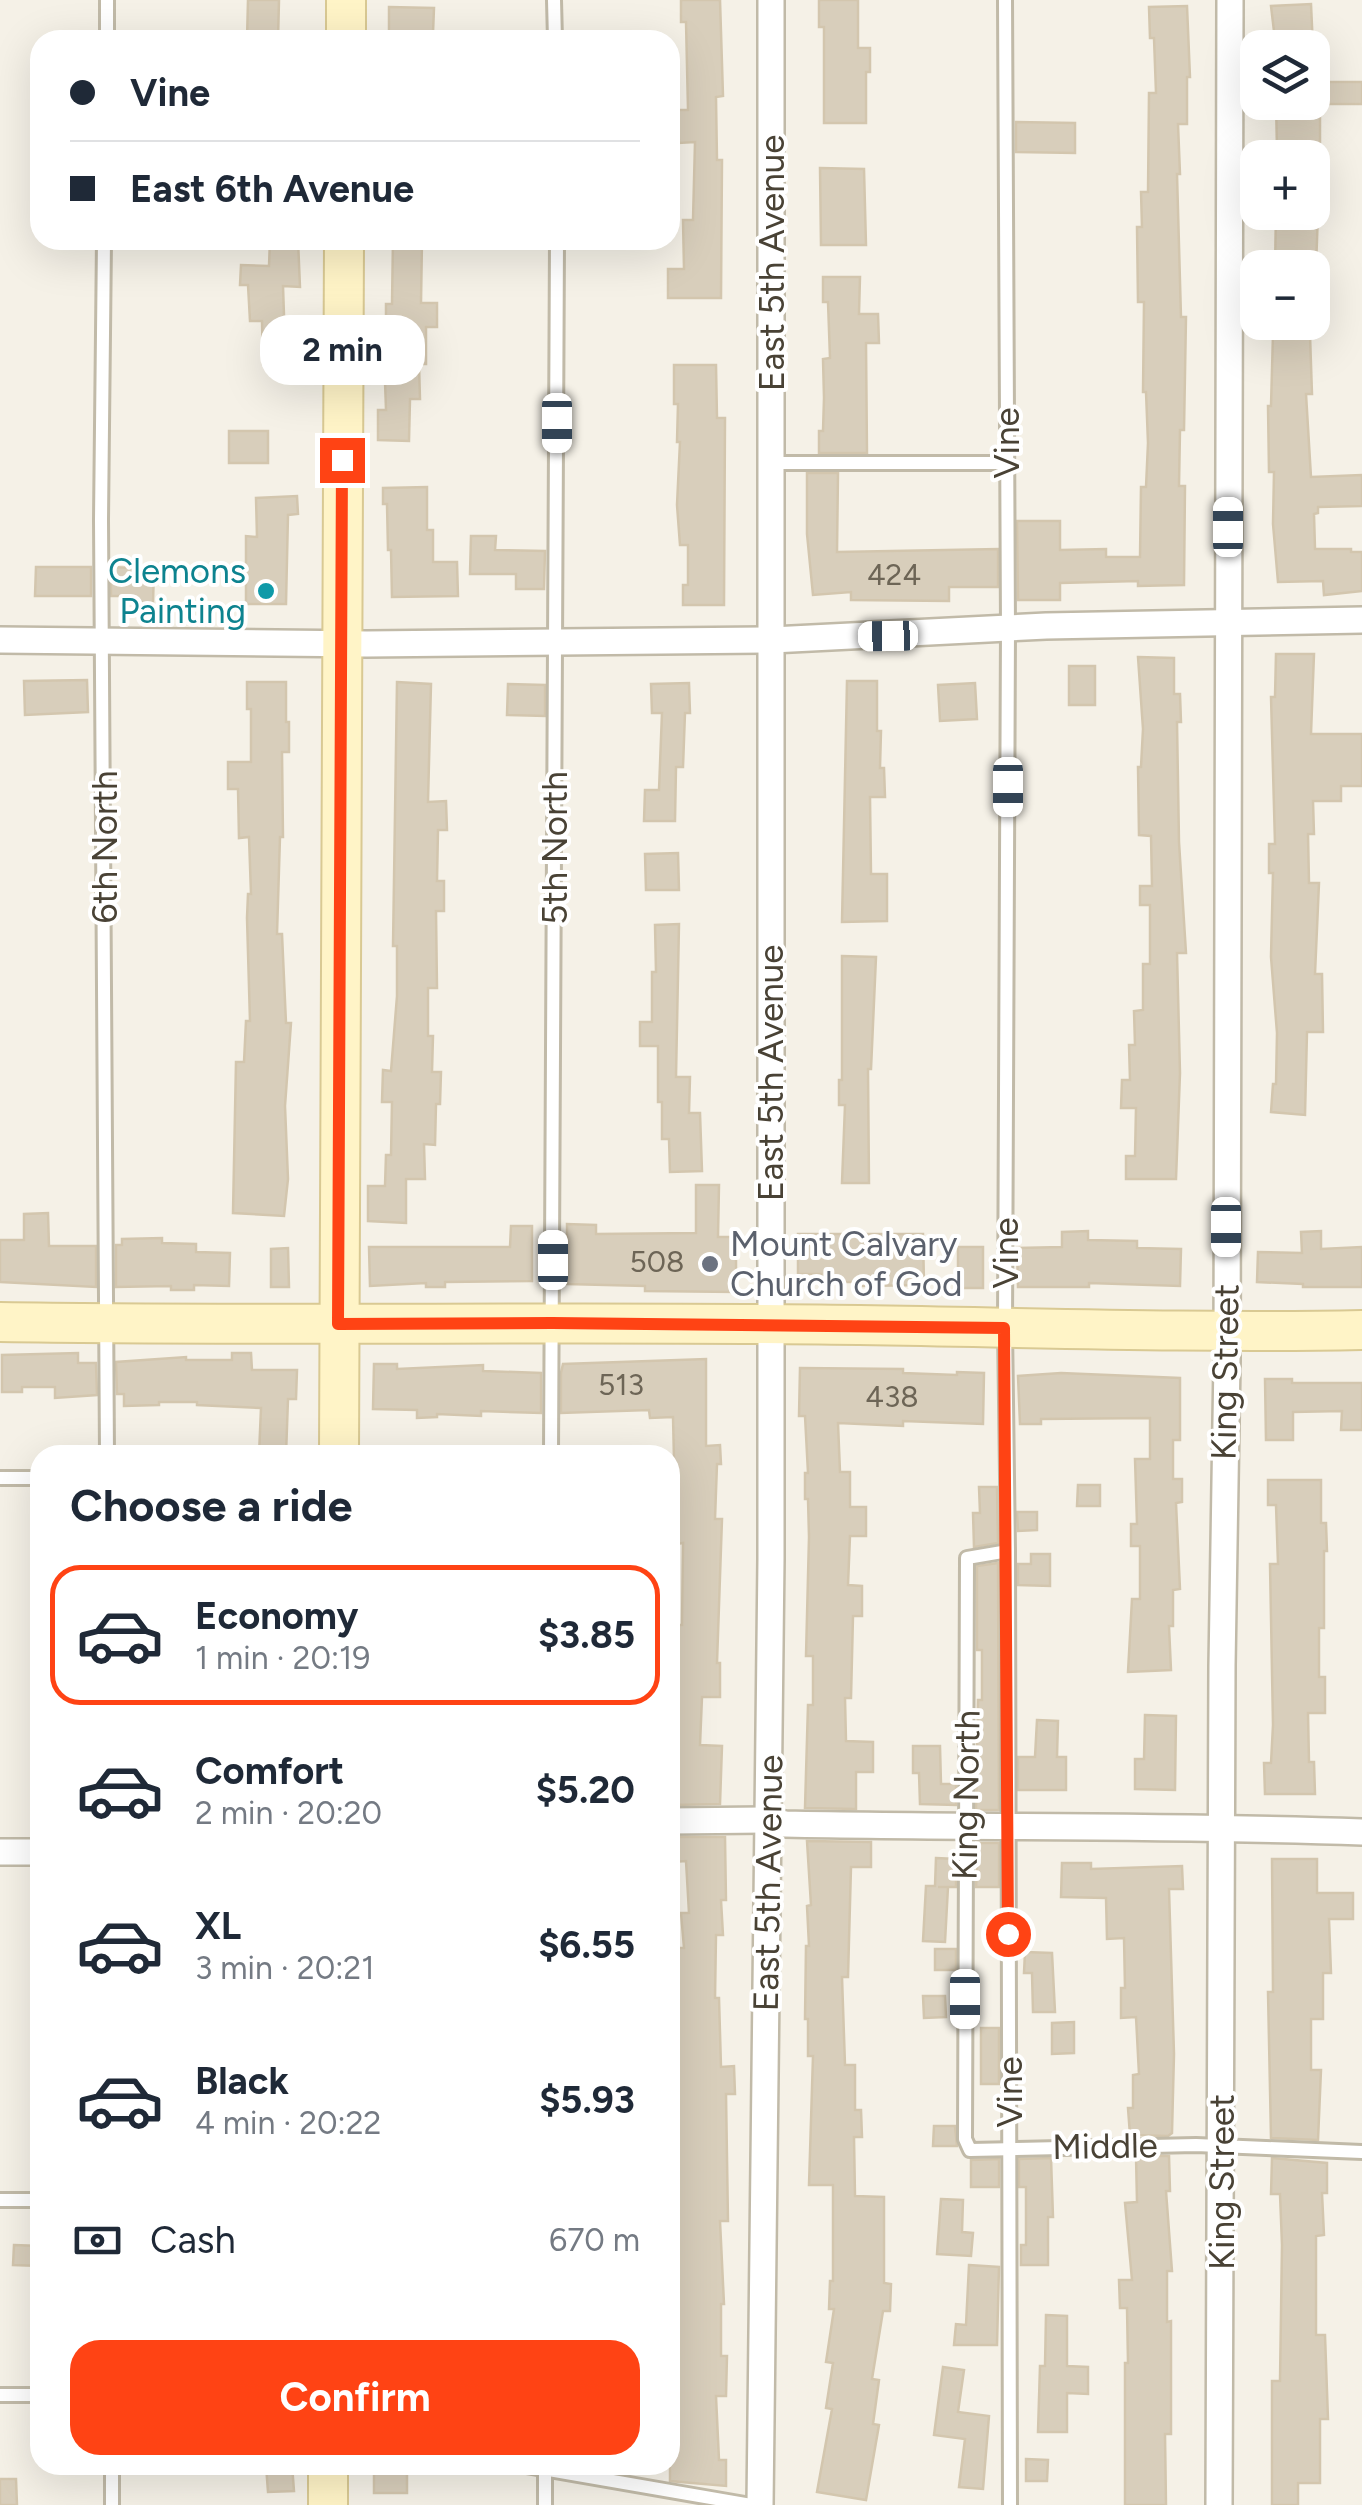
<!DOCTYPE html>
<meta charset="utf-8">
<style>
body{margin:0;font-family:Figtree,sans-serif;background:#f6f6f7;color:#1f2937;height:100vh;display:flex;flex-direction:column;font-size:38px;white-space:nowrap}
*{box-sizing:border-box;margin:0}
p{font-size:32px;color:#747a83}
.icon{flex:none;width:55px;height:55px;fill:none;stroke:currentColor;stroke-width:2;stroke-linecap:round;stroke-linejoin:round}
.map{position:relative;flex:1;overflow:hidden}
.sheet{position:absolute;left:30px;top:1445px;width:650px;height:1030px;display:flex;flex-direction:column;background:#fff;border-radius:30px;box-shadow:0 10px 40px #0002}
.sheet>*{flex:none}
.guide{position:absolute;left:30px;top:30px;width:650px;height:220px;border-radius:30px;box-shadow:0 10px 40px #0002;display:grid;align-content:center;height:220px;padding:0 40px;background:#fff}
.buttons{position:absolute;left:1240px;top:30px;display:grid;gap:20px}
.buttons a{display:grid;place-items:center;width:90px;height:90px;border-radius:20px;background:#fff;box-shadow:0 10px 40px #0002;font-size:50px}
.end{position:absolute;width:45px;height:45px;margin:-22px;border:12px solid #ff4314;background:#fff;box-shadow:0 0 0 5px #fff}
.from{border-radius:50%}
.bubble{position:absolute;height:70px;border-radius:30px;background:#fff;box-shadow:0 10px 40px #0002;font-size:32px;font-weight:700;line-height:70px;text-align:center}
.car{position:absolute;width:30px;height:60px;margin:-30px -15px;border-radius:12px;box-shadow:0 0 8px 2px #0007;background:linear-gradient(#fff 24%,#345 0 40%,#fff 0 76%,#345 0 86%,#fff 0)}
.guide b{display:flex;align-items:center;gap:35px;height:95px;font-size:38px}
.guide b+b{border-top:2px solid #e0e1e3}
.guide i{width:25px;height:25px;background:#1f2937}
ul{padding:0;list-style:none}
li{display:flex;align-items:center;gap:30px;height:140px;margin:0 20px 15px;padding:0 20px;border:5px solid transparent;border-radius:30px}
li div{flex:1}
li b{display:block;font-size:38px}
li em{font-style:normal;font-weight:700}
li.current{border-color:#ff4314}
li>.icon{width:90px;height:90px;stroke-width:1.5}
h2{padding:0 40px;font-size:45px;line-height:120px}
.pay{display:flex;align-items:center;gap:25px;height:110px;padding:0 40px;font-size:38px}
.pay p{margin-inline-start:auto}
.action{display:flex;gap:20px;margin-top:auto;padding:20px 40px}
.action a{flex:1;height:115px;border-radius:30px;background:#ff4314;color:#fff;font-size:40px;font-weight:700;line-height:115px;text-align:center}
.map>svg:first-child{display:block}
.building{fill:#d8cebb;stroke:#d3c6ae;stroke-width:2.5}
.lines{fill:none;stroke-linecap:round;stroke-linejoin:round}
.lane-casing{stroke:#c1baa8;stroke-width:18}
.street-casing{stroke:#c1baa8;stroke-width:30}
.secondary-casing{stroke:#d9c993;stroke-width:42}
.lane{stroke:#fff;stroke-width:12}
.street{stroke:#fff;stroke-width:25}
.secondary{stroke:#fff4c7;stroke-width:38}
.route{stroke:#ff4314;stroke-width:12}
.culture-dot{fill:#0f9aa8;stroke:#fff;stroke-width:4}
.worship-dot{fill:#6b7280;stroke:#fff;stroke-width:4}
.labels{text-anchor:middle;stroke-width:8;stroke-linejoin:round;paint-order:stroke}
.number-label{font-size:30px;fill:#6d6556}
.street-label{font-size:35px;fill:#494235;stroke:#fff}
.culture-label{font-size:35px;fill:#0d838f;stroke:#fff;text-anchor:end}
.worship-label{font-size:35px;fill:#5b616d;stroke:#fff;text-anchor:start}
</style>
<div class="map">
<svg width="1362" height="2505" viewBox="0 0 1362 2505">
<rect width="100%" height="100%" fill="#f5f1e7"/>
<g class="building">
<polygon points="248,0 279,0 278,40 247,40"/>
<polygon points="681,0 720,0 723,96 716,97 717,160 722,160 721,298 668,298 668,269 684,269 683,220 693,220 695,142 679,143 678,110 688,110 686,22 681,22"/>
<polygon points="819,0 858,0 858,48 870,48 870,72 866,72 866,123 824,123 824,27 819,27"/>
<polygon points="1311,4 1313,48 1276,48 1271,6"/>
<polygon points="1187,6 1190,77 1187,77 1187,124 1178,124 1180,174 1177,174 1181,317 1186,317 1184,430 1180,430 1179,486 1185,486 1184,585 1138,586 1138,581 1060,583 1060,600 1018,600 1017,521 1060,521 1060,550 1106,549 1106,557 1140,557 1141,487 1146,487 1148,443 1146,392 1143,392 1144,302 1138,302 1137,227 1142,227 1141,192 1148,192 1149,93 1156,93 1154,38 1150,38 1149,7"/>
<polygon points="389,7 434,8 433,33 389,32"/>
<polygon points="1312,82 1362,82 1362,104 1320,104 1320,150 1277,150 1276,102 1312,102"/>
<polygon points="1016,122 1075,123 1075,153 1016,152"/>
<polygon points="820,168 864,169 866,245 821,245"/>
<polygon points="1276,212 1318,212 1316,268 1275,268"/>
<polygon points="270,240 298,240 300,287 283,286 285,345 298,345 299,364 263,364 262,321 250,321 248,285 240,285 241,265 269,266"/>
<polygon points="393,240 422,240 421,303 437,303 437,327 426,327 426,364 419,364 420,399 410,399 409,441 378,440 378,410 386,410 385,381 390,381 390,327 386,328 386,304 392,304"/>
<polygon points="823,277 860,277 859,314 878,314 879,343 866,343 867,453 819,453 819,431 823,431 824,398 823,359 830,358 828,302 823,302"/>
<polygon points="1273,334 1310,335 1312,394 1306,394 1311,477 1362,475 1362,506 1318,507 1318,513 1314,514 1315,549 1351,549 1351,552 1362,552 1362,591 1324,595 1323,581 1278,582 1273,524 1274,472 1269,472 1268,406 1271,406"/>
<polygon points="674,365 716,365 717,418 725,418 724,605 683,605 683,585 688,585 688,545 680,545 677,505 680,442 677,442 678,404 674,404"/>
<rect x="229" y="431" width="39" height="32"/>
<polygon points="807,473 838,473 837,552 998,549 998,587 949,587 949,601 851,600 851,592 813,595 807,534"/>
<polygon points="427,487 427,530 433,530 433,562 457,562 458,596 392,597 391,550 388,550 387,504 383,504 383,488"/>
<polygon points="297,496 298,514 288,515 286,604 246,604 246,536 257,537 256,498"/>
<polygon points="471,536 496,536 495,550 545,551 544,589 516,589 516,574 470,574"/>
<polygon points="36,567 91,567 91,596 35,596"/>
<polygon points="111,567 154,569 153,603 121,602 121,596 111,596"/>
<polygon points="1276,654 1314,654 1311,734 1362,734 1362,786 1341,786 1341,801 1313,801 1314,834 1308,834 1309,883 1319,883 1315,974 1322,974 1323,1032 1307,1032 1305,1115 1271,1112 1273,1084 1276,1084 1277,1033 1271,957 1273,873 1269,873 1269,844 1275,844 1271,697 1275,697"/>
<polygon points="1138,657 1174,658 1174,694 1180,694 1181,722 1177,722 1179,842 1186,953 1177,953 1180,1073 1176,1179 1126,1179 1126,1156 1135,1156 1136,1108 1121,1108 1122,1080 1130,1080 1129,1045 1135,1045 1134,1011 1143,1010 1143,964 1150,964 1150,905 1140,905 1140,886 1152,886 1151,836 1139,835 1138,767 1141,767 1143,729"/>
<rect x="1069" y="666" width="26" height="39"/>
<polygon points="87,680 88,712 25,715 24,681"/>
<polygon points="847,681 877,681 877,731 881,731 880,768 884,768 885,797 870,797 871,874 887,874 887,921 842,922"/>
<polygon points="247,682 286,682 286,722 289,722 289,752 282,752 283,837 280,837 277,934 282,934 286,1023 291,1023 285,1106 288,1179 284,1216 233,1213 236,1062 244,1062 246,1021 250,1021 247,918 248,894 251,894 249,837 239,838 238,789 228,789 228,762 251,762 251,709 247,709"/>
<polygon points="397,682 431,684 428,802 446,801 447,830 438,830 437,881 444,881 444,911 436,911 437,988 428,988 428,1036 433,1036 432,1072 441,1072 440,1104 436,1104 435,1145 424,1144 425,1179 406,1179 406,1223 368,1221 368,1186 385,1186 386,1155 391,1155 392,1102 382,1102 383,1070 391,1071 397,996 397,946 393,946"/>
<polygon points="689,683 690,713 685,713 683,767 676,767 675,821 644,821 645,790 659,790 662,713 652,713 651,684"/>
<polygon points="975,683 977,719 940,721 938,685"/>
<polygon points="508,684 545,685 545,716 507,715"/>
<polygon points="678,853 679,890 646,890 645,854"/>
<polygon points="679,924 676,1077 690,1077 689,1113 700,1113 702,1171 670,1172 669,1139 662,1139 662,1102 658,1102 658,1046 640,1046 640,1022 652,1022 652,972 656,972 655,925"/>
<polygon points="842,956 876,957 871,1069 868,1069 869,1183 842,1183 845,1105 839,1105 839,1080 842,1080"/>
<polygon points="696,1185 719,1185 718,1237 736,1237 736,1292 645,1291 645,1286 567,1284 567,1224 596,1225 596,1234 696,1233"/>
<polygon points="48,1213 49,1246 96,1246 96,1287 0,1282 0,1240 24,1240 24,1214"/>
<polygon points="511,1226 532,1226 532,1281 445,1282 445,1287 426,1287 426,1283 370,1286 369,1247 510,1247"/>
<polygon points="1088,1231 1088,1240 1137,1241 1137,1248 1181,1249 1180,1286 1089,1283 1089,1287 1018,1287 1017,1248 1062,1247 1062,1232"/>
<polygon points="1321,1231 1321,1249 1362,1247 1362,1287 1303,1287 1303,1284 1257,1282 1258,1252 1302,1253 1301,1232"/>
<polygon points="798,1234 923,1234 924,1285 863,1286 863,1282 821,1282 821,1274 798,1274"/>
<polygon points="162,1238 162,1243 196,1244 196,1252 230,1253 229,1286 194,1285 194,1290 171,1290 171,1286 116,1287 116,1245 122,1245 122,1239"/>
<rect x="958" y="1247" width="25" height="41"/>
<polygon points="288,1248 289,1287 271,1287 271,1249"/>
<polygon points="78,1353 78,1363 96,1363 97,1395 55,1398 55,1387 22,1387 22,1392 2,1392 2,1355"/>
<polygon points="232,1353 251,1353 252,1370 297,1370 296,1399 288,1399 286,1455 259,1455 261,1408 197,1405 197,1402 159,1402 159,1405 124,1406 124,1394 117,1394 116,1362 186,1357 186,1360 232,1360"/>
<polygon points="706,1359 706,1446 720,1445 721,1464 717,1464 715,1519 722,1519 717,1663 720,1663 720,1697 702,1697 700,1745 722,1746 720,1804 673,1805 673,1780 677,1780 678,1728 670,1728 670,1625 682,1625 683,1543 676,1544 673,1417 650,1418 649,1410 561,1413 561,1373 563,1364"/>
<polygon points="374,1364 397,1364 397,1369 483,1365 483,1371 541,1373 541,1413 481,1411 481,1416 437,1414 437,1417 417,1418 417,1410 373,1409"/>
<polygon points="800,1368 903,1369 903,1373 957,1375 957,1372 984,1373 983,1424 903,1421 903,1426 838,1423 840,1472 850,1472 850,1507 866,1507 866,1536 850,1536 848,1585 862,1586 862,1616 853,1616 851,1698 845,1698 846,1741 873,1742 873,1772 856,1772 856,1809 805,1808 808,1705 813,1705 813,1656 806,1656 809,1537 808,1499 805,1499 805,1473 808,1473 805,1416 799,1416"/>
<polygon points="1061,1373 1180,1378 1180,1440 1173,1440 1173,1479 1182,1479 1182,1502 1176,1503 1180,1589 1173,1590 1173,1626 1169,1626 1171,1670 1128,1672 1132,1599 1140,1599 1140,1546 1131,1546 1131,1524 1137,1524 1135,1459 1150,1459 1150,1418 1041,1419 1041,1424 1020,1424 1018,1376"/>
<polygon points="1265,1379 1292,1379 1292,1383 1362,1383 1362,1430 1341,1430 1342,1411 1293,1412 1293,1440 1266,1440"/>
<polygon points="1268,1480 1321,1480 1321,1523 1326,1523 1327,1551 1324,1551 1324,1628 1319,1628 1319,1677 1325,1677 1325,1713 1308,1713 1309,1762 1314,1762 1315,1794 1265,1794 1264,1763 1271,1763 1273,1725 1270,1564 1278,1564 1276,1505 1268,1505"/>
<polygon points="1078,1485 1100,1485 1100,1506 1077,1506"/>
<polygon points="979,1487 997,1487 998,1543 974,1547 973,1513 980,1513"/>
<polygon points="1017,1512 1037,1512 1037,1530 1018,1531"/>
<polygon points="1031,1554 1050,1554 1050,1586 1018,1585 1018,1564 1031,1564"/>
<polygon points="998,1563 999,1810 976,1810 978,1700 982,1700 982,1650 977,1650 977,1566"/>
<polygon points="1145,1715 1176,1716 1175,1790 1135,1789 1135,1759 1144,1759"/>
<polygon points="1037,1720 1058,1721 1057,1757 1066,1757 1066,1790 1018,1790 1018,1757 1035,1757"/>
<polygon points="913,1746 940,1746 941,1784 956,1784 956,1805 920,1804 919,1773 913,1773"/>
<polygon points="672,1837 725,1837 726,1900 721,1900 723,1935 716,1935 715,1998 719,1998 721,2067 734,2066 735,2094 726,2094 728,2221 720,2221 724,2304 721,2304 721,2356 727,2356 726,2396 716,2396 719,2460 726,2460 726,2486 670,2481 670,2414 676,2414 678,2340 670,2340 670,2312 677,2312 676,2262 672,2262 671,2187 676,2186 670,2102 678,2102 676,2057 670,2057 670,1948 684,1948 681,1913 689,1913 686,1861 673,1862"/>
<polygon points="807,1841 871,1842 871,1867 851,1867 848,1977 842,1977 845,2065 855,2065 855,2110 861,2110 862,2137 854,2137 855,2196 884,2197 884,2283 891,2284 890,2311 883,2311 872,2379 879,2380 873,2424 879,2425 866,2500 817,2492 832,2409 826,2408 833,2363 826,2362 834,2309 829,2309 830,2281 833,2281 833,2185 809,2185 813,2056 808,2056 808,2019 805,2019 806,1946 809,1946 807,1906 811,1905"/>
<polygon points="978,1843 999,1843 999,1887 976,1887"/>
<polygon points="936,1858 956,1859 956,1887 938,1887 948,1887 945,1942 923,1941 926,1886 935,1886"/>
<polygon points="1272,1859 1317,1859 1317,1893 1353,1893 1353,1919 1329,1919 1331,1973 1323,1973 1323,2019 1311,2019 1311,2070 1321,2070 1318,2140 1271,2138 1268,1992 1273,1992"/>
<polygon points="1062,1863 1091,1863 1091,1869 1182,1866 1183,1889 1169,1889 1174,2054 1172,2133 1168,2136 1130,2135 1128,2108 1133,2108 1133,2075 1139,2074 1136,2017 1121,2018 1121,1988 1125,1988 1124,1938 1107,1939 1106,1898 1061,1897"/>
<rect x="935" y="1949" width="21" height="21"/>
<polygon points="1025,1952 1052,1953 1055,2012 1033,2012 1032,1973 1024,1973"/>
<polygon points="923,1996 945,1996 946,2017 924,2018"/>
<polygon points="1074,2022 1074,2053 1052,2054 1052,2023"/>
<rect x="981" y="2028" width="18" height="56"/>
<polygon points="934,2126 955,2126 957,2146 933,2146"/>
<polygon points="1136,2156 1169,2156 1170,2191 1166,2191 1172,2271 1167,2271 1167,2322 1171,2321 1171,2434 1165,2434 1166,2505 1125,2505 1125,2363 1128,2363 1127,2308 1120,2308 1119,2280 1132,2280 1125,2203 1137,2202"/>
<polygon points="1051,2158 1053,2217 1048,2217 1048,2265 1021,2265 1021,2245 1026,2245 1026,2187 1019,2187 1019,2159"/>
<polygon points="1272,2158 1327,2163 1327,2193 1322,2193 1324,2235 1316,2236 1316,2335 1325,2335 1328,2419 1320,2419 1320,2483 1298,2483 1298,2505 1272,2505 1272,2381 1280,2381 1282,2245 1280,2194 1271,2194"/>
<polygon points="999,2159 999,2187 971,2187 971,2160"/>
<polygon points="941,2199 963,2200 962,2232 973,2233 971,2256 937,2254"/>
<polygon points="14,2245 40,2246 40,2266 13,2265"/>
<polygon points="969,2265 999,2267 997,2345 954,2345 956,2324 966,2325"/>
<polygon points="1046,2315 1067,2316 1067,2366 1088,2367 1088,2394 1067,2393 1067,2432 1038,2432 1040,2366 1045,2366"/>
<polygon points="943,2367 964,2370 958,2412 989,2416 983,2489 959,2487 965,2439 934,2435"/>
<polygon points="1026,2459 1048,2460 1047,2481 1026,2481"/>
<polygon points="266,2465 292,2465 294,2491 268,2492"/>
<rect x="374" y="2465" width="33" height="28"/>
<polygon points="0,2479 16,2479 17,2505 0,2505"/>
</g>
<g class="lines">
<defs>
<g id="lane">
<polyline points="554,0 555,40"/>
<polyline points="1005,0 1008,629 1005,1327 1008,1551 1010,2505"/>
<polyline points="107,40 107,0"/>
<polyline points="104,240 101,520 107,1455"/>
<polyline points="773,463 1007,463"/>
<polyline points="551,1455 557,240"/>
<polyline points="0,1478 40,1478"/>
<polyline points="1008,1551 967,1558 965,2139 970,2150 1196,2145 1362,2152"/>
<polyline points="0,2200 40,2200"/>
<polyline points="0,2395 40,2395"/>
<polyline points="520,2465 751,2505"/>
<polyline points="545,2465 545,2505"/>
<polyline points="112,2505 112,2465"/>
</g>
<g id="street">
<polyline points="0,640 367,644 772,640 1046,626 1362,620"/>
<path d="M670,1821l98,-1 17,4c192,4 385,1 577,8"/>
<polyline points="0,1852 40,1852"/>
<polyline points="760,2505 771,1559 771,0"/>
<polyline points="1219,2505 1222,1666 1227,1361 1230,0"/>
</g>
<g id="secondary">
<polyline points="346,40 346,0"/>
<path d="M0,1322c255,4 509,0 764,2 200,1 399,10 598,6"/>
<polyline points="339,1455 344,240"/>
<polyline points="328,2465 328,2505"/>
</g>
</defs>
<use href="#lane" class="lane-casing"/>
<use href="#street" class="street-casing"/>
<use href="#secondary" class="secondary-casing"/>
<use href="#lane" class="lane"/>
<use href="#street" class="street"/>
<use href="#secondary" class="secondary"/>
</g>
<g class="lines">
<polyline class="route" points="342,460 338,1324 552,1323 1004,1328 1008,1934"/>
</g>
<circle class="culture-dot" cx="266" cy="591" r="10"/>
<circle class="worship-dot" cx="710" cy="1264" r="10"/>
<g class="labels">
<g class="number-label">
<text x="894" y="585">424</text>
<text x="657" y="1272">508</text>
<text x="621" y="1395">513</text>
<text x="892" y="1407">438</text>
</g>
<g class="street-label">
<text transform="translate(772 263) rotate(-90)" y="12">East 5th Avenue</text>
<text transform="translate(1007 443) rotate(-90)" y="12">Vine</text>
<text transform="translate(105 847) rotate(-90)" y="12">6th North</text>
<text transform="translate(555 848) rotate(-90)" y="12">5th North</text>
<text transform="translate(771 1073) rotate(-90)" y="12">East 5th Avenue</text>
<text transform="translate(1006 1253) rotate(-90)" y="12">Vine</text>
<text transform="translate(1225 1372) rotate(-89)" y="12">King Street</text>
<text transform="translate(966 1795) rotate(-89)" y="12">King North</text>
<text transform="translate(768 1883) rotate(-89)" y="12">East 5th Avenue</text>
<text transform="translate(1010 2092) rotate(-90)" y="12">Vine</text>
<text transform="translate(1105 2146) rotate(-1)" y="12">Middle</text>
<text transform="translate(1222 2182) rotate(-90)" y="12">King Street</text>
</g>
<g class="culture-label">
<text x="246" y="583">Clemons<tspan x="246" dy="40">Painting</tspan></text>
</g>
<g class="worship-label">
<text x="730" y="1256">Mount Calvary<tspan x="730" dy="40">Church of God</tspan></text>
</g>
</g>
</svg>
<div class="buttons">
<a><svg class="icon" aria-label="layers" viewBox="0 0 24 24"><path d="M12 4l9 5-9 5-9-5zM3 14l9 5 9-5"/></svg></a>
<a>+</a>
<a>−</a>
</div>
<i class="end from" style="left:1008px;top:1934px"></i>
<i class="end" style="left:342px;top:460px"></i>
<div class="bubble" style="left:260px;top:315px;width:165px">2 min</div>
<i class="car" style="left:557px;top:423px;rotate:180deg"></i>
<i class="car" style="left:1228px;top:527px;rotate:0deg"></i>
<i class="car" style="left:888px;top:636px;rotate:269deg"></i>
<i class="car" style="left:1008px;top:787px;rotate:180deg"></i>
<i class="car" style="left:1226px;top:1227px;rotate:180deg"></i>
<i class="car" style="left:553px;top:1260px;rotate:0deg"></i>
<i class="car" style="left:965px;top:1999px;rotate:180deg"></i>
<div class="guide">
<b><i class="from"></i>Vine</b>
<b><i></i>East 6th Avenue</b>
</div>
<section class="sheet">
<h2>Choose a ride</h2>
<ul>
<li class="current"><svg class="icon" aria-label="car" viewBox="0 0 24 24"><path d="M5 17H2v-5l4-1 3-4h7l3 4 3 1v5h-3M9 17h6M6 11h13"/><circle cx="7" cy="17" r="2"/><circle cx="17" cy="17" r="2"/></svg><div><b>Economy</b><p>1 min · 20:19</p></div><em>$3.85</em></li>
<li><svg class="icon" aria-label="car" viewBox="0 0 24 24"><path d="M5 17H2v-5l4-1 3-4h7l3 4 3 1v5h-3M9 17h6M6 11h13"/><circle cx="7" cy="17" r="2"/><circle cx="17" cy="17" r="2"/></svg><div><b>Comfort</b><p>2 min · 20:20</p></div><em>$5.20</em></li>
<li><svg class="icon" aria-label="car" viewBox="0 0 24 24"><path d="M5 17H2v-5l4-1 3-4h7l3 4 3 1v5h-3M9 17h6M6 11h13"/><circle cx="7" cy="17" r="2"/><circle cx="17" cy="17" r="2"/></svg><div><b>XL</b><p>3 min · 20:21</p></div><em>$6.55</em></li>
<li><svg class="icon" aria-label="car" viewBox="0 0 24 24"><path d="M5 17H2v-5l4-1 3-4h7l3 4 3 1v5h-3M9 17h6M6 11h13"/><circle cx="7" cy="17" r="2"/><circle cx="17" cy="17" r="2"/></svg><div><b>Black</b><p>4 min · 20:22</p></div><em>$5.93</em></li>
</ul>
<div class="pay"><svg class="icon" aria-label="cash" viewBox="0 0 24 24"><path d="M3 7h18v10H3z"/><circle cx="12" cy="12" r="2"/></svg>Cash<p>670 m</p></div>
<div class="action"><a>Confirm</a></div>
</section>
</div>
